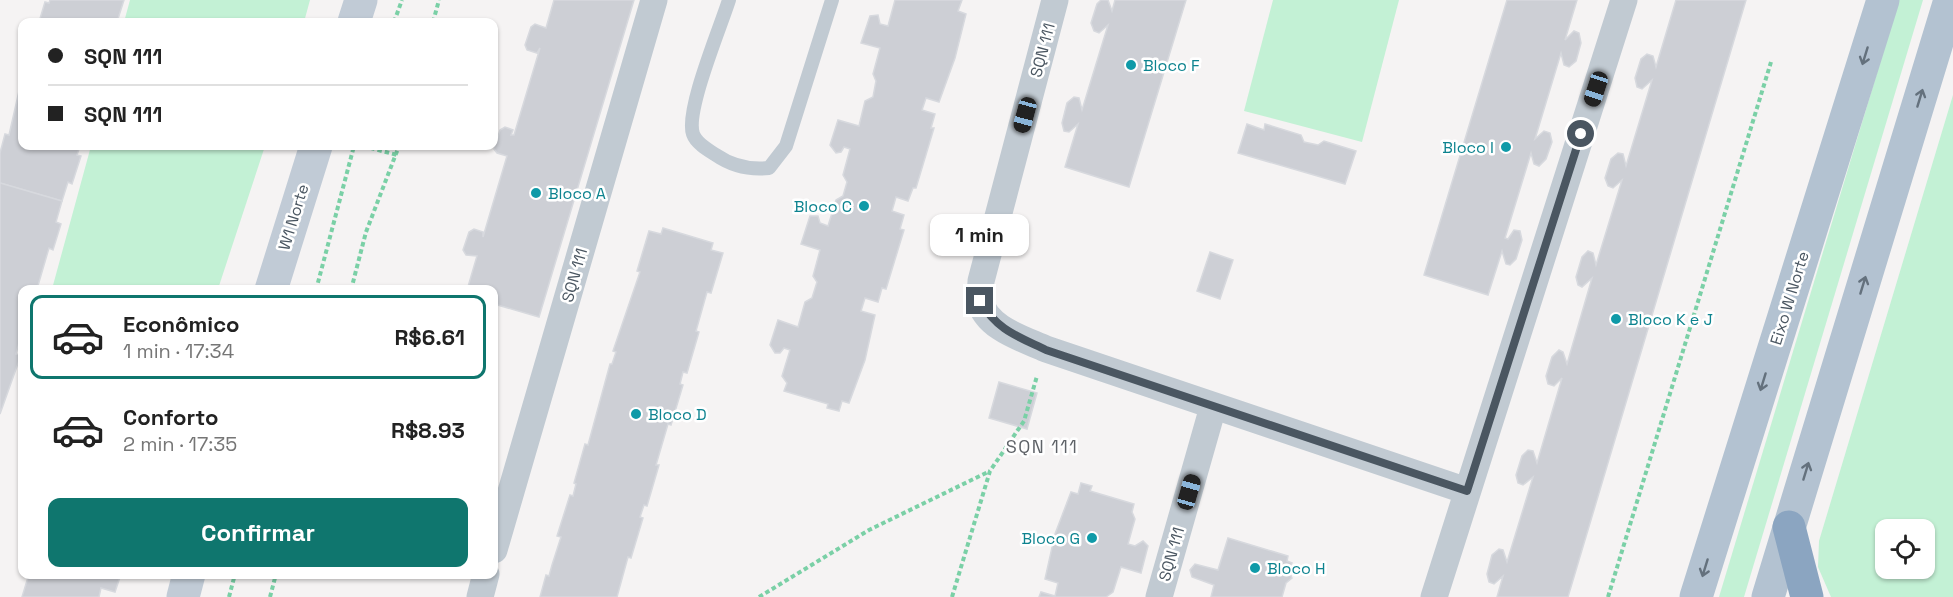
<!DOCTYPE html>
<html lang="pt">
<meta charset="utf-8">
<style>
body{margin:0;font-family:"Space Grotesk",sans-serif;background:#f6f6f6;color:#222;height:100vh;display:flex;flex-direction:column;font-size:22px;white-space:nowrap}
*{box-sizing:border-box;margin:0}
p{font-size:20px;color:#767676}
.icon{flex:none;width:33px;height:33px;fill:none;stroke:currentColor;stroke-width:2;stroke-linecap:round;stroke-linejoin:round}
.map{position:relative;flex:1;overflow:hidden}
.details{position:absolute;left:18px;top:285px;width:480px;height:294px;display:flex;flex-direction:column;background:#fff;border-radius:12px;box-shadow:0 2px 4px #0004}
.details>*{flex:none}
.guide{position:absolute;left:18px;top:18px;width:480px;height:132px;border-radius:12px;box-shadow:0 2px 4px #0004;display:grid;align-content:center;height:132px;padding:0 30px;background:#fff}
.controls{position:absolute;left:1875px;top:519px;display:grid;gap:12px}
.controls a{display:grid;place-items:center;width:60px;height:60px;border-radius:12px;background:#fff;box-shadow:0 2px 4px #0004;font-size:30px}
.end{position:absolute;width:27px;height:27px;margin:-14px;border:8px solid #4a5661;background:#fff;box-shadow:0 0 0 3px #fff}
.from{border-radius:50%}
.bubble{position:absolute;height:42px;border-radius:12px;background:#fff;box-shadow:0 2px 4px #0004;font-size:20px;font-weight:700;line-height:42px;text-align:center}
.car{position:absolute;width:18px;height:36px;margin:-18px -9px;border-radius:8px;box-shadow:0 0 4px 2px #0007;background:linear-gradient(#222 24%,#8ab4d8 0 40%,#222 0 76%,#8ab4d8 0 86%,#222 0)}
.guide b{display:flex;align-items:center;gap:21px;height:57px;font-size:22px}
.guide b+b{border-top:2px solid #e0e0e0}
.guide i{width:15px;height:15px;background:#222}
ul{padding:10px 0 0;list-style:none}
li{display:flex;align-items:center;gap:18px;height:84px;margin:0 12px 9px;padding:0 18px;border:3px solid transparent;border-radius:12px}
li div{flex:1}
li b{display:block;font-size:22px}
li em{font-style:normal;font-weight:700}
li.on{border-color:#0f766e}
li>.icon{width:54px;height:54px;stroke-width:1.5}
.action{display:flex;gap:12px;margin-top:auto;padding:12px 30px}
.action a{flex:1;height:69px;border-radius:12px;background:#0f766e;color:#fff;font-size:24px;font-weight:700;line-height:69px;text-align:center}
.map>svg:first-child{display:block}
.green{fill:#c3f1d5;fill-rule:evenodd}
.building{fill:#cdcfd5;stroke:#d7d9de;stroke-width:1.5}
.lines{fill:none;stroke-linecap:round;stroke-linejoin:round}
.path{stroke:#7ad0a6;stroke-width:4;stroke-dasharray:4.5 3;stroke-linecap:butt}
.lane{stroke:#c1cad2;stroke-width:14}
.street{stroke:#c1cad2;stroke-width:27}
.secondary{stroke:#c1cbd6;stroke-width:33}
.primary{stroke:#b3c2d1;stroke-width:33}
.highway{stroke:#8ba5c1;stroke-width:33}
.oneway{stroke:#64717d}
.route{stroke:#4a5661;stroke-width:8}
.culture-dot{fill:#0f9aa8;stroke:#fff;stroke-width:2}
.labels{text-anchor:middle;stroke-width:5;stroke-linejoin:round;paint-order:stroke}
.street-label{font-size:16px;fill:#4a5661;stroke:#fff}
.culture-label{font-size:16px;fill:#0d838f;stroke:#fff;text-anchor:start}
.neighbourhood-label{font-size:18px;letter-spacing:1.5px;fill:#5f6368;stroke:#fff}
</style>
<div class="map">
<svg width="1953" height="597" viewBox="0 0 1953 597">
<rect width="100%" height="100%" fill="#f5f3f3"/>
<g class="green">
<polygon points="130,0 310,0 304,22 124,22"/>
<polygon points="1273,0 1399,0 1362,142 1244,111"/>
<polygon points="1899,0 1923,0 1744,597 1719,597"/>
<path d="M1953,95v502h-122l-13,-30 1,-26zM1886,530h38v38h-38z"/>
<polygon points="91,146 265,146 218,289 52,289"/>
</g>
<g class="building">
<polygon points="50,0 124,0 117,22 39,22 45,2 49,3"/>
<polygon points="554,0 634,0 539,317 494,304 494,290 467,290 477,256 466,255 463,250 469,232 474,229 483,232 483,237 507,156 497,153 494,149 500,130 505,127 513,130 511,135 514,135 540,48 537,53 527,50 525,45 531,27 535,24 546,28"/>
<polygon points="895,0 962,0 958,11 966,14 955,58 939,102 926,98 922,110 935,114 931,128 934,128 916,188 913,188 908,201 896,197 892,211 904,215 900,229 904,230 886,289 882,288 878,302 865,298 861,311 875,315 865,360 849,403 842,401 839,411 827,408 828,404 784,391 787,383 782,376 790,350 784,348 780,353 775,353 770,345 778,320 798,327 805,302 812,298 817,282 813,276 820,250 801,244 810,216 818,216 820,223 828,226 836,200 843,196 847,182 843,175 850,149 844,147 841,152 836,153 830,145 838,120 859,126 865,101 873,97 876,81 873,74 880,48 861,43 870,16 878,15 880,24 888,26"/>
<polygon points="1101,0 1108,0 1112,11 1115,0 1186,0 1129,187 1065,167 1078,124 1069,132 1064,131 1062,123 1067,103 1074,97 1079,98 1082,110 1108,25 1099,33 1094,31 1091,23 1097,4"/>
<polygon points="1507,0 1577,0 1565,40 1574,31 1579,33 1581,43 1576,61 1569,67 1564,65 1561,53 1535,139 1544,131 1550,133 1552,142 1546,159 1539,166 1534,164 1531,153 1505,238 1508,239 1514,230 1520,231 1522,240 1516,259 1510,265 1506,264 1502,251 1488,295 1424,275"/>
<polygon points="1676,0 1746,0 1568,597 1497,597 1503,576 1494,584 1489,582 1487,574 1492,555 1499,549 1503,550 1507,562 1533,477 1523,485 1518,483 1516,475 1522,456 1528,450 1533,451 1537,463 1562,378 1554,386 1548,384 1546,376 1552,357 1559,350 1563,352 1567,364 1592,278 1582,287 1578,285 1576,277 1582,257 1588,251 1593,253 1596,265 1622,180 1613,188 1608,186 1605,178 1611,159 1618,153 1623,154 1626,166 1652,80 1642,89 1637,87 1635,78 1641,59 1647,54 1653,56 1656,67"/>
<polygon points="22,78 22,146 80,146 77,155 81,156 72,184 68,182 62,201 0,183 0,153 5,134 9,135"/>
<polygon points="1247,124 1264,130 1265,124 1301,135 1304,142 1318,145 1324,141 1356,151 1345,184 1238,153"/>
<polygon points="0,183 62,201 56,222 61,224 53,250 49,248 37,289 39,290 22,290 22,332 16,354 21,355 0,414"/>
<polygon points="663,228 713,243 711,250 723,253 711,293 707,292 696,331 699,332 687,373 683,372 680,384 683,385 671,425 668,424 656,465 659,465 647,506 644,505 640,517 643,518 631,558 628,557 617,597 540,597 546,575 549,576 552,565 561,537 557,536 570,495 573,496 576,484 574,483 585,444 588,445 610,364 612,364 616,352 613,351 640,272 637,271 649,231 661,234"/>
<polygon points="1210,252 1233,260 1220,299 1197,291"/>
<polygon points="999,382 1037,393 1027,429 989,418"/>
<polygon points="1081,483 1092,486 1090,491 1134,504 1132,512 1135,519 1128,544 1135,546 1143,541 1148,546 1141,573 1121,567 1113,592 1106,597 1039,597 1041,592 1055,596 1058,583 1045,579 1055,534 1071,492 1078,494"/>
<polygon points="1228,538 1288,556 1287,561 1292,563 1289,571 1292,578 1286,583 1282,597 1211,597 1214,585 1192,577 1190,570 1195,564 1218,570"/>
<polygon points="29,574 121,574 115,592 101,588 99,597 22,597"/>
</g>
<g class="lines">
<g class="path">
<polyline points="394,22 402,0"/>
<polyline points="433,22 439,0"/>
<polyline points="363,146 397,155"/>
<polyline points="316,290 354,146"/>
<polyline points="351,290 366,232 399,146"/>
<polyline points="229,597 235,574"/>
<polyline points="270,597 276,574"/>
<polyline points="759,597 869,530 990,471"/>
<polyline points="952,597 990,471 1024,421 1037,376"/>
<polyline points="1608,597 1771,62"/>
</g>
<path class="lane" d="M729,0c-8,26 -44,111 -36,134 3,9 15,16 23,21 16,11 34,15 53,13l17,-22 46,-146"/>
<g class="street">
<path d="M1055,0l-74,281c0,6 -2,14 -1,19 5,28 44,39 66,49l421,142"/>
<polyline points="494,550 654,0"/>
<polyline points="480,597 486,574"/>
<polyline points="1159,597 1213,407"/>
<polyline points="1434,597 1624,0"/>
</g>
<g class="secondary">
<polyline points="354,22 361,0"/>
<polyline points="271,290 316,146"/>
<polyline points="183,597 189,574"/>
</g>
<g class="primary">
<polyline points="1696,597 1883,0"/>
<polyline points="1768,597 1950,0"/>
</g>
<polyline class="highway" points="1789,527 1807,597"/>
</g>
<defs><path id="oneway-shaft" d="M-6 0H5M1.5-3L5.5 0L1.5 3" fill="none" stroke-width="1.6" stroke-linecap="round" stroke-linejoin="round" transform="scale(1.5)"/></defs>
<g class="oneway">
<use href="#oneway-shaft" transform="translate(1865 56) rotate(107)"/>
<use href="#oneway-shaft" transform="translate(1920 98) rotate(-73)"/>
<use href="#oneway-shaft" transform="translate(1863 285) rotate(-73)"/>
<use href="#oneway-shaft" transform="translate(1763 382) rotate(107)"/>
<use href="#oneway-shaft" transform="translate(1806 471) rotate(-73)"/>
<use href="#oneway-shaft" transform="translate(1705 568) rotate(107)"/>
</g>
<g class="lines">
<path class="route" d="M980,301c17,29 37,35 66,49l421,141 114,-357"/>
</g>
<g class="culture-dot">
<circle cx="1131" cy="65" r="6"/>
<circle cx="1506" cy="147" r="6"/>
<circle cx="536" cy="193" r="6"/>
<circle cx="864" cy="206" r="6"/>
<circle cx="1616" cy="319" r="6"/>
<circle cx="636" cy="414" r="6"/>
<circle cx="1092" cy="538" r="6"/>
<circle cx="1255" cy="568" r="6"/>
</g>
<g class="labels">
<g class="street-label">
<text transform="translate(1042 50) rotate(-75)" y="6">SQN 111</text>
<text transform="translate(293 217) rotate(-73)" y="6">W1 Norte</text>
<text transform="translate(574 275) rotate(-74)" y="6">SQN 111</text>
<text transform="translate(1789 298) rotate(-73)" y="6">Eixo W Norte</text>
<text transform="translate(1171 554) rotate(-74)" y="6">SQN 111</text>
</g>
<g class="culture-label">
<text x="1143" y="71">Bloco F</text>
<text x="1494" y="153" text-anchor="end">Bloco I</text>
<text x="548" y="199">Bloco A</text>
<text x="852" y="212" text-anchor="end">Bloco C</text>
<text x="1628" y="325">Bloco K e J</text>
<text x="648" y="420">Bloco D</text>
<text x="1080" y="544" text-anchor="end">Bloco G</text>
<text x="1267" y="574">Bloco H</text>
</g>
<g class="neighbourhood-label">
<text x="1042" y="453">SQN 111</text>
</g>
</g>
</svg>
<div class="controls">
<a><svg class="icon" aria-label="locate" viewBox="0 0 24 24"><circle cx="12" cy="12" r="6"/><path d="M12 2v4M12 18v4M2 12h4M18 12h4"/></svg></a>
</div>
<i class="end from" style="left:1581px;top:134px"></i>
<i class="end" style="left:980px;top:301px"></i>
<div class="bubble" style="left:930px;top:214px;width:99px">1 min</div>
<i class="car" style="left:1596px;top:89px;rotate:198deg"></i>
<i class="car" style="left:1025px;top:115px;rotate:195deg"></i>
<i class="car" style="left:1189px;top:492px;rotate:16deg"></i>
<div class="guide">
<b><i class="from"></i>SQN 111</b>
<b><i></i>SQN 111</b>
</div>
<section class="details">
<ul>
<li class="on"><svg class="icon" aria-label="car" viewBox="0 0 24 24"><path d="M5 17H2v-5l4-1 3-4h7l3 4 3 1v5h-3M9 17h6M6 11h13"/><circle cx="7" cy="17" r="2"/><circle cx="17" cy="17" r="2"/></svg><div><b>Econômico</b><p>1 min · 17:34</p></div><em>R$6.61</em></li>
<li><svg class="icon" aria-label="car" viewBox="0 0 24 24"><path d="M5 17H2v-5l4-1 3-4h7l3 4 3 1v5h-3M9 17h6M6 11h13"/><circle cx="7" cy="17" r="2"/><circle cx="17" cy="17" r="2"/></svg><div><b>Conforto</b><p>2 min · 17:35</p></div><em>R$8.93</em></li>
</ul>
<div class="action"><a>Confirmar</a></div>
</section>
</div>
